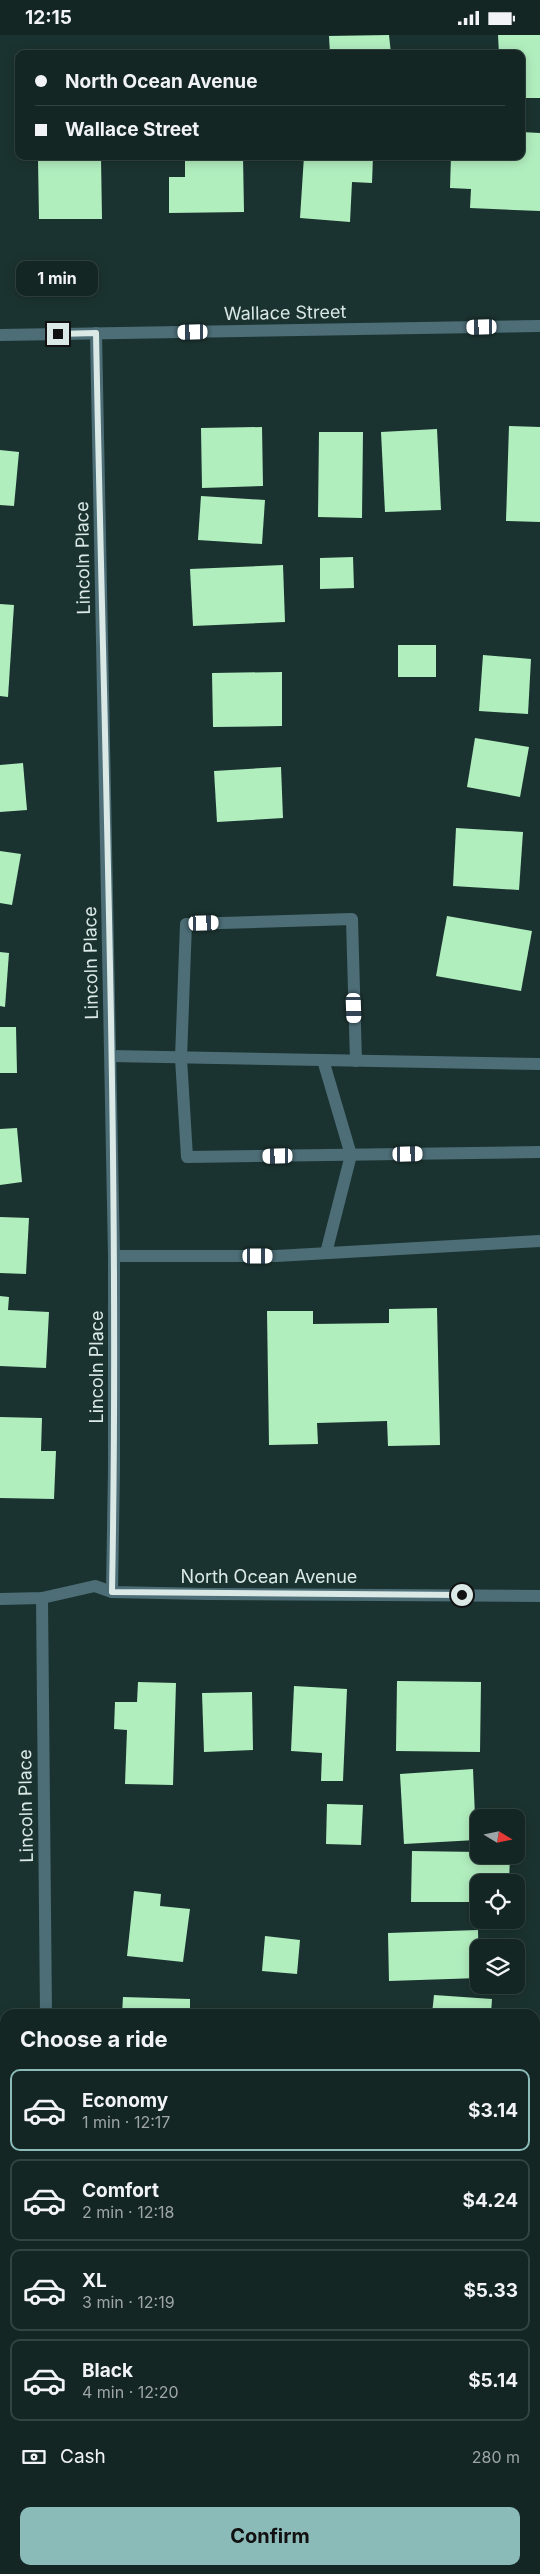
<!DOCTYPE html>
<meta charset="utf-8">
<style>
body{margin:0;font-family:Inter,sans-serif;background:#1d2e2c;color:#f1f3f6;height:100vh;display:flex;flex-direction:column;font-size:19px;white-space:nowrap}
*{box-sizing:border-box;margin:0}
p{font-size:16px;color:#9da5a6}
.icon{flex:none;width:28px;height:28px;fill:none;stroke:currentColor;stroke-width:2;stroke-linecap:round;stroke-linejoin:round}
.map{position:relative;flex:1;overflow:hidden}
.sheet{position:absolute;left:0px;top:1974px;width:540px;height:566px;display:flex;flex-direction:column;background:#142624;border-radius:15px 15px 0 0;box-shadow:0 2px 12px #0003,0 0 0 1px #334341}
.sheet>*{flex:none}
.guide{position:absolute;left:15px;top:15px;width:510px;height:110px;border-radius:10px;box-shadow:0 2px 12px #0003,0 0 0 1px #334341;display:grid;align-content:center;height:110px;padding:0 20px;background:#142624}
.needle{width:32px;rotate:100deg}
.fabs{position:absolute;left:470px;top:1774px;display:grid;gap:10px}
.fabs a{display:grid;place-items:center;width:55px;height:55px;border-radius:10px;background:#142624;box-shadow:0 2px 12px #0003,0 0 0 1px #334341;font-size:25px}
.end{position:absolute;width:22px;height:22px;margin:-11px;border:6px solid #dae9e6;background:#111;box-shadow:0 0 0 2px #111}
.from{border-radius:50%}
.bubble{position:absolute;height:35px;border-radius:10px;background:#142624;box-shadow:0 2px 12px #0003,0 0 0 1px #334341;font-size:16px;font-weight:700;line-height:35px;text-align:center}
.car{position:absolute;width:15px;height:30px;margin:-15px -8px;border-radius:6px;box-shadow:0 0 4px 1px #0007;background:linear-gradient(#fff 24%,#345 0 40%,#fff 0 76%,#345 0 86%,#fff 0)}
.guide b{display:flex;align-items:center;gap:18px;height:48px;font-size:19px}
.guide b+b{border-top:1px solid #334341}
.guide i{width:12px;height:12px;background:#f1f3f6}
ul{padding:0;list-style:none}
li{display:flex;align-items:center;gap:15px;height:82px;margin:0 10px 8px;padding:0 10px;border:2px solid #334341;border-radius:10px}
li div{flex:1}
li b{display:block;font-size:19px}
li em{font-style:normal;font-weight:700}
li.active{border-color:#8bbbb9}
li>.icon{width:45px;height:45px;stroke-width:1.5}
h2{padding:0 20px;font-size:22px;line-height:60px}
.pay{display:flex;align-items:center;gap:12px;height:55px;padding:0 20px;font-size:19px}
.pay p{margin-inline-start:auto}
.action{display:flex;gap:10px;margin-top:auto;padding:10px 20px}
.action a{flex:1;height:58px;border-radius:10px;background:#8bbbb9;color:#111;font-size:20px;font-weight:700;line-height:58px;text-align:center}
.status{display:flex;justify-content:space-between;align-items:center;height:35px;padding:0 25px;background:#142624;direction:ltr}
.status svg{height:14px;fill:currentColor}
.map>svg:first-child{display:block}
.built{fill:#1d3f3a}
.building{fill:#b1eebe}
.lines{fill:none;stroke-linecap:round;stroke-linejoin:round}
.service{stroke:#4d6e77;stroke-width:12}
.minor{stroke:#4d6e77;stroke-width:12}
.secondary{stroke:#5c91a0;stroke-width:12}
.route{stroke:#dae9e6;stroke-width:6}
.labels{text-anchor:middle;stroke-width:5;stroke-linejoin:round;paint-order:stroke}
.street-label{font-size:18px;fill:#dae9e6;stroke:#1b3330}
</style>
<div class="status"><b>12:15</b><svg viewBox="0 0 49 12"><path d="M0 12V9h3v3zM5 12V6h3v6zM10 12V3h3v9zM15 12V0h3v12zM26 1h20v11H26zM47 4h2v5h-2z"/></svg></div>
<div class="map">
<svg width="540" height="2539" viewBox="0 0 540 2539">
<rect width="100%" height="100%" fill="#1b3330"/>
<polygon class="built" points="540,2383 540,2539 0,2539 0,2413 5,2413 5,2535 535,2535 535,2395 540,2394"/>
<g class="building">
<polygon points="389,0 391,19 330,19 329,1"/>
<polygon points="498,0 540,0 540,63 521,63 521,19 499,19"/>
<polygon points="521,97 540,98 540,176 470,173 471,154 450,153 451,121 521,121"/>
<polygon points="185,121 243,121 244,177 169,178 169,142 185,142"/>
<polygon points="304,121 373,121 372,148 352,147 350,187 300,183"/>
<polygon points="101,123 102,184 39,184 38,124"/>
<polygon points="509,391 540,392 540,487 506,486"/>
<polygon points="262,392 263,451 202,453 201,393"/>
<polygon points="437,394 441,475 385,477 381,397"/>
<polygon points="319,397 363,397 362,483 318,482"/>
<polygon points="0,415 19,417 14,471 0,470"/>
<polygon points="201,461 265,465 262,509 198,505"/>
<polygon points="353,522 354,553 320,554 320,523"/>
<polygon points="283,530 285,587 193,591 190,534"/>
<polygon points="0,569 14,570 8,662 0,661"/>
<rect x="398" y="610" width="38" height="32"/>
<polygon points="483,620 531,624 528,679 479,676"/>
<polygon points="282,637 282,691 213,692 212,638"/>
<polygon points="475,703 529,712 520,762 467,752"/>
<polygon points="23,728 27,775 0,777 0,730"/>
<polygon points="281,732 283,783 217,787 214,736"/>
<polygon points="456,793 523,797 519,855 453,851"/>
<polygon points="0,816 21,819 12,870 0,868"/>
<polygon points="447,881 532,896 521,956 436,941"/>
<polygon points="0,917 9,918 5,972 0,971"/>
<polygon points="0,992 16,992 17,1038 0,1038"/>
<polygon points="17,1093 22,1147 0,1150 0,1094"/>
<polygon points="0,1182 29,1183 26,1239 0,1238"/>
<polygon points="0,1261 9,1262 8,1275 49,1277 46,1333 0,1331"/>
<polygon points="437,1273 440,1410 388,1411 387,1386 317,1388 318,1409 269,1410 267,1276 313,1276 313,1289 389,1288 389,1274"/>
<polygon points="0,1382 42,1383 41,1416 56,1416 54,1464 0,1463"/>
<polygon points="397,1646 481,1647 480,1717 396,1716"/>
<polygon points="138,1647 176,1648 173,1750 125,1749 127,1695 114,1694 115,1667 137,1667"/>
<polygon points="294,1651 347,1654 343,1746 321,1746 322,1718 291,1716"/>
<polygon points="252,1657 253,1715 204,1717 202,1658"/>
<polygon points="473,1734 476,1805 404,1809 400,1739"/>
<polygon points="327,1769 363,1770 361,1810 326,1809"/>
<polygon points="412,1816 479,1817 479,1820 510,1820 509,1848 479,1848 479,1867 411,1867"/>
<polygon points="134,1856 161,1859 160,1871 190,1874 183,1927 127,1921"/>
<polygon points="478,1895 479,1943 389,1946 388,1898"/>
<polygon points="265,1901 300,1905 297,1939 262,1936"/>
<polygon points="434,1960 492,1964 491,1979 432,1979"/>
<polygon points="123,1962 190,1964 190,1979 122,1979"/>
<polygon points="114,2535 197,2535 198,2539 114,2539"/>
<rect x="311" y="2535" width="61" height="4"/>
</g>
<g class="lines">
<g class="service">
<polyline points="111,1021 540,1029"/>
<polyline points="323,1025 351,1120 326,1218"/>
<polyline points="356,1026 352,884 186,889 181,1023 187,1122 540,1117"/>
<polyline points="114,1221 276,1221 540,1206"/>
<polyline points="282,2535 283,2539"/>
<polyline points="434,2535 434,2539"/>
</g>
<g class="minor">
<polyline points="96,298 114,1221 114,1434 112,1557"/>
<polyline points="0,300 540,291"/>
<polyline points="42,1563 46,1979"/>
<polyline points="0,1564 42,1563 95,1551 112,1557 207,1559 540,1561"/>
<polyline points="51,2535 51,2539"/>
</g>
<g class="secondary">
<polyline points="535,2377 540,2302"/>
<polyline points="528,2539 528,2535"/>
</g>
</g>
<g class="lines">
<path class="route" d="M58,299l38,-1c8,419 24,839 16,1259l350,3"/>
</g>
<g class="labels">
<g class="street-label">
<text transform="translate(285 278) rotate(-1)" y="6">Wallace Street</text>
<text transform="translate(83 523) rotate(-91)" y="6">Lincoln Place</text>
<text transform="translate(91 928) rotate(-91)" y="6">Lincoln Place</text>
<text transform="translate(97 1332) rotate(-90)" y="6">Lincoln Place</text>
<text x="269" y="1548">North Ocean Avenue</text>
<text transform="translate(26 1771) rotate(-91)" y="6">Lincoln Place</text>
</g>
</g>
</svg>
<div class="fabs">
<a><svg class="needle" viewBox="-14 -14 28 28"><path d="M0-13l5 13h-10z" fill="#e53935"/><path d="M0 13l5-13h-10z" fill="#9da5a6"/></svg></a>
<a><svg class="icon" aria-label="locate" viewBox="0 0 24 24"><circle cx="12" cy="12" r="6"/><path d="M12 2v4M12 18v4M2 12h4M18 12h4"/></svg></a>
<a><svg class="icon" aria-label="layers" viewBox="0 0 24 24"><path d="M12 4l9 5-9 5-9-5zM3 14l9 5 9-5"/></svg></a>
</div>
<i class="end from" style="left:462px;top:1560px"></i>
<i class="end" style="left:58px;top:299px"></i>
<div class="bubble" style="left:16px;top:226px;width:82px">1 min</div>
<i class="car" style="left:482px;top:292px;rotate:269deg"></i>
<i class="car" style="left:193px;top:297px;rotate:269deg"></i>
<i class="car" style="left:204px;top:888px;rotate:88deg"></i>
<i class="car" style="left:354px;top:973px;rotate:178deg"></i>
<i class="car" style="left:408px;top:1119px;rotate:89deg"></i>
<i class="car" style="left:278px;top:1121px;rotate:269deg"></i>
<i class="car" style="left:258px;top:1221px;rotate:90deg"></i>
<div class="guide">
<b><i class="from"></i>North Ocean Avenue</b>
<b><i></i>Wallace Street</b>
</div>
<section class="sheet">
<h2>Choose a ride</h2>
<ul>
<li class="active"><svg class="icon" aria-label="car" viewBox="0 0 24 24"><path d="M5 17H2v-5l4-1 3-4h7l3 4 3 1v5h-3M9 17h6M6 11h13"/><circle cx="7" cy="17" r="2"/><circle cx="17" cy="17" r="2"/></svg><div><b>Economy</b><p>1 min · 12:17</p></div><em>$3.14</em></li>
<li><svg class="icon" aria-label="car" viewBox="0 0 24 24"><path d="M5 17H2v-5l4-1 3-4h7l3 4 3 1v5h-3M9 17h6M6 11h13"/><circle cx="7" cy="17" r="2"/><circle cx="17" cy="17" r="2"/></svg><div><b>Comfort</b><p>2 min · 12:18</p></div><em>$4.24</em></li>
<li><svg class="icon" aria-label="car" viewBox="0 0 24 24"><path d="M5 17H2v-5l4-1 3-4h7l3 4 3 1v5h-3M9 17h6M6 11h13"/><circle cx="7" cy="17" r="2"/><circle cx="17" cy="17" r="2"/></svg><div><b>XL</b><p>3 min · 12:19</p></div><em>$5.33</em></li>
<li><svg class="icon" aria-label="car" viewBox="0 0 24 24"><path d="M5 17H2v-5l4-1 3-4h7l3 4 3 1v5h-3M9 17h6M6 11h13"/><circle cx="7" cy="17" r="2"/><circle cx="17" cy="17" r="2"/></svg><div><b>Black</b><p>4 min · 12:20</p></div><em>$5.14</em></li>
</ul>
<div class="pay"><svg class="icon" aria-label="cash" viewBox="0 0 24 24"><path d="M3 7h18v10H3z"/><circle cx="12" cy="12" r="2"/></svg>Cash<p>280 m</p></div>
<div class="action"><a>Confirm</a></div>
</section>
</div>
